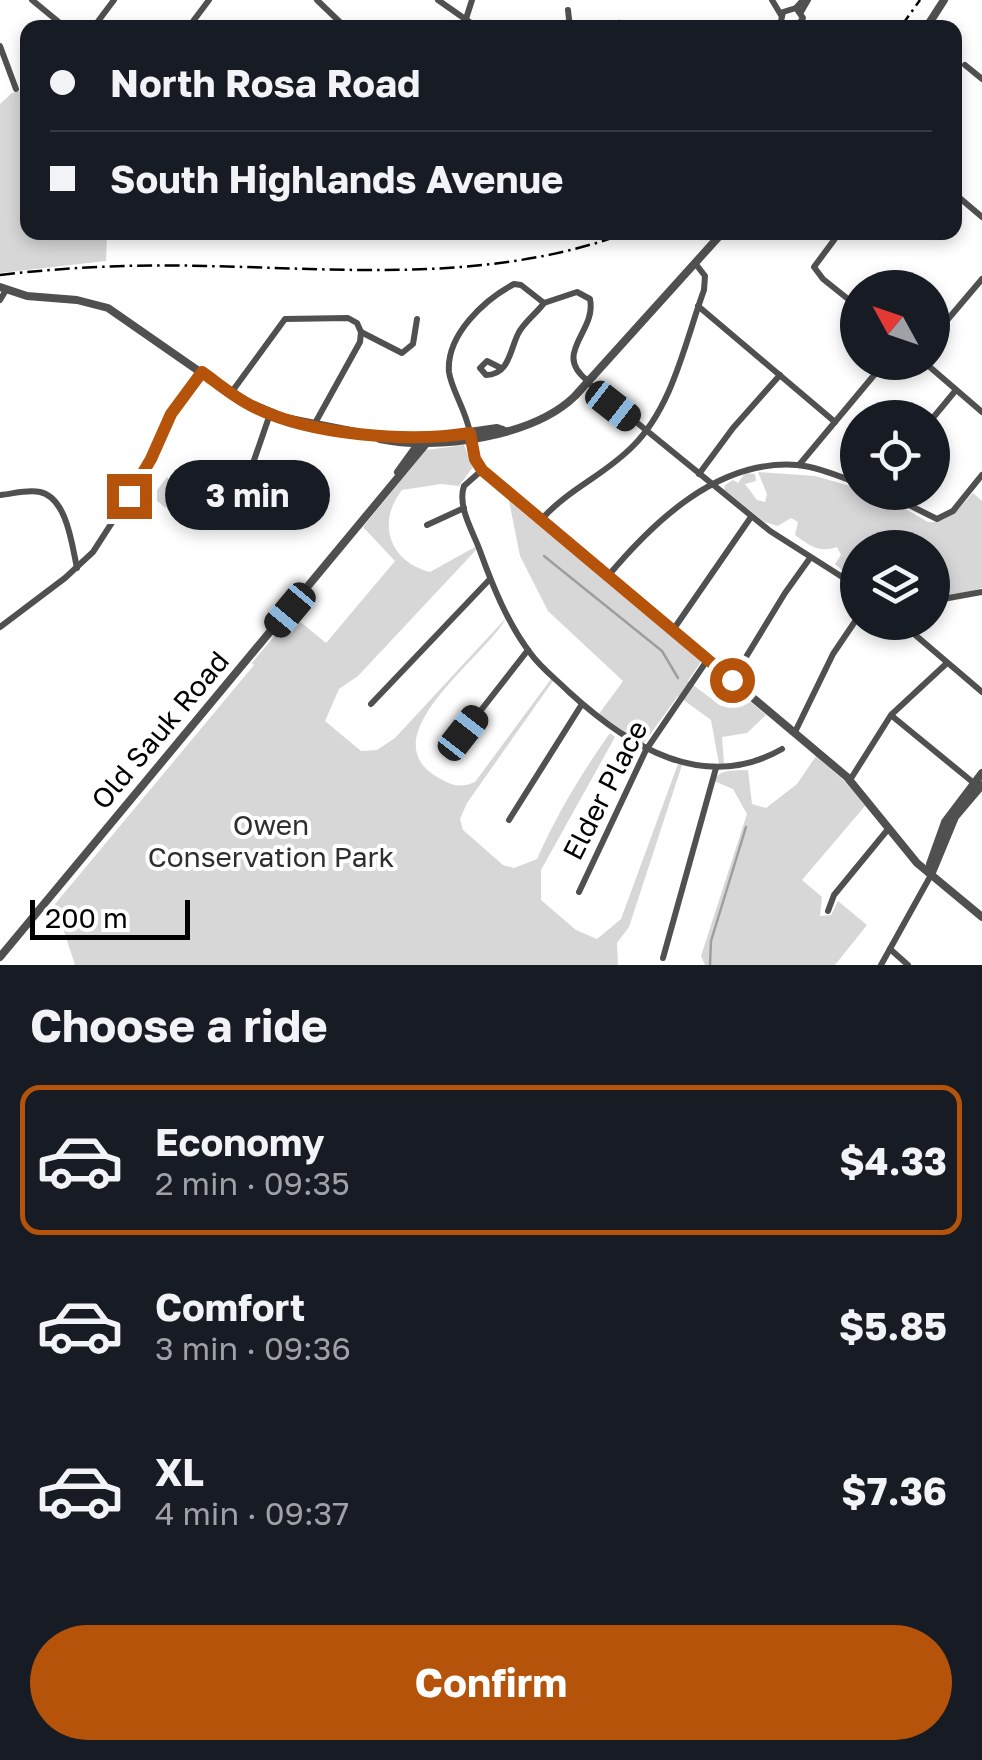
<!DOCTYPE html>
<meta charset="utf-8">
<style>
body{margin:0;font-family:"Golos Text",sans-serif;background:#20242c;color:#f1f3f6;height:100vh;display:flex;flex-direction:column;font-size:38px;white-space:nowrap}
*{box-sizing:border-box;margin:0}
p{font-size:32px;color:#9ea1a6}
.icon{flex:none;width:55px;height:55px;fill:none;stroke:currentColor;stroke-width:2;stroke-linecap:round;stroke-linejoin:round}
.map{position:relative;height:965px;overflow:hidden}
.sheet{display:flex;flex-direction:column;background:#171b24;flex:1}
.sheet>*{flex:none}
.banner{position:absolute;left:20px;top:20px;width:942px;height:220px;border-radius:20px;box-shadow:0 5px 15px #0003;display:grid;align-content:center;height:220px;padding:0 30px;background:#171b24}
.needle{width:65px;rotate:310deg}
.tools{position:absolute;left:840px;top:270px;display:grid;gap:20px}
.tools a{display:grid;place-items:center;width:110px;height:110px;border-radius:50%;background:#171b24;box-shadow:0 5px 15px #0003;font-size:50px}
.scale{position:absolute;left:30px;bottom:25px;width:160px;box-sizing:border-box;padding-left:10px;border:5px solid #000;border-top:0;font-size:28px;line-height:35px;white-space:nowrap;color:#000;-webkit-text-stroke:8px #fff;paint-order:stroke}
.end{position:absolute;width:45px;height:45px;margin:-22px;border:12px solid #b45309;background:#fff;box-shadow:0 0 0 5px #fff}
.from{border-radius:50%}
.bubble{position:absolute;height:70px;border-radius:35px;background:#171b24;box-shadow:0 5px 15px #0003;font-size:32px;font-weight:700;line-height:70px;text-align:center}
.car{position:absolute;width:30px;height:60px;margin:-30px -15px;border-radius:12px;box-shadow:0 0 8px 2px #0007;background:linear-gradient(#222 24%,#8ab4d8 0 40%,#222 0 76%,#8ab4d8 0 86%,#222 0)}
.banner b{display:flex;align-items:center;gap:35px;height:95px;font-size:38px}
.banner b+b{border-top:2px solid #363941}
.banner i{width:25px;height:25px;background:#f1f3f6}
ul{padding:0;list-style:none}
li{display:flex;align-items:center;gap:30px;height:150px;margin:0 20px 15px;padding:0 10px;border:5px solid transparent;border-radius:20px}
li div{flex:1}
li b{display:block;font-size:38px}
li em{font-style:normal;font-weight:700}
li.current{border-color:#b45309}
li>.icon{width:90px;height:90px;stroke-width:1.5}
h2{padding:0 30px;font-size:45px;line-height:120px}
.cta{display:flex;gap:20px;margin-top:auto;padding:20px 30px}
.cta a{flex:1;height:115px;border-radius:60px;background:#b45309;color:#fff;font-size:40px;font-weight:700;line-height:115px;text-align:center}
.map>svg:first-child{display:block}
.green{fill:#d7d7d7}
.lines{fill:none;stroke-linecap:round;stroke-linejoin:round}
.stream{stroke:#9e9e9e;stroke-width:2.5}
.minor{stroke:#505050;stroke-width:6}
.tertiary{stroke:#505050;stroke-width:8}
.rail{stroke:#000;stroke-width:2.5;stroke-dasharray:15 5 2.5 5;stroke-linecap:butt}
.route{stroke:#b45309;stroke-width:12}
.labels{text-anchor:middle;stroke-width:8;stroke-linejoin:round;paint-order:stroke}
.street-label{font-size:28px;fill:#000;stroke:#fff}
.park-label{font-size:28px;fill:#2e2e2e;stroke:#fff}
</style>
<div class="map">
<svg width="982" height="965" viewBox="0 0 982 965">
<rect width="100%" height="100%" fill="#fff"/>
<g class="green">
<polygon points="20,91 28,112 28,232 107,233 106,261 0,273 0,104 12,93"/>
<path d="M464,445l9,22 -14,19 -18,-2 -39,6c-26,33 -12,72 28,82l45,-25 1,3 -118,126 -19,13 -14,32 36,30 16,-1 18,-12 111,-120c-19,38 -140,120 -67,160 13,8 22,10 36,4l76,-103 2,2 -86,122 -7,16 3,11 40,35 11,3 23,-9c20,-45 44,-85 73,-126l5,4 -74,133v30l35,30 21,9 24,-20 57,-155 4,1 -53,162 -12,16 1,22h-543l-20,-61 199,-239 -2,-2 40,-48 34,28 69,-82 -32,-34 63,-77z"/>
<path d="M758,472l57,4 42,12 1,4 23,3 47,27c20,2 32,-15 45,-29l9,8v87l-26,8 -23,1 -1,-49h-74l-1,35 -22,-19 6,-9 -4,-8c-18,6 -27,-1 -42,-12l3,-13 -7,-4 -13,8 -13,-4 -41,-32 1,-5 8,-5 5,3 7,-10 10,1 1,7 -11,3 12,16 8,2 2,-8z"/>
<polygon points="167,477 181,488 166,508 152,497"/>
<polygon points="185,491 199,502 184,522 169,510"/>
<polygon points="509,501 702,660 688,681 721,706 733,687 766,715 747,733 722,737 724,764 719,764 711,720 678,696 643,744 599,714 623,681 548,611 520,556"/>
<path d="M816,756l32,28 17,22 -63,74 20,17 -2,19 11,-1 7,-14 29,24 -32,40h-130l-4,-9 46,-142 -14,-25 -19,-8c5,-13 22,-10 34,-11l4,34 14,4 31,-24z"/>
</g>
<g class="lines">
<g class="stream">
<polyline points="544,556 662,651 678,678"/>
<polyline points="710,965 711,941 746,827"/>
</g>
<g class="minor">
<polyline points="32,0 66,28"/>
<polyline points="317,0 346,28"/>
<polyline points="438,0 478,28"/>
<polyline points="772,0 781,15"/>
<polyline points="796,8 803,18 796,28"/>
<polyline points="568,10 570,28"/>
<polyline points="801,12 808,0"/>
<polyline points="619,23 624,28"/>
<polyline points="93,28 114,0"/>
<polyline points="188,28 209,0"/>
<polyline points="463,28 472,0"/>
<polyline points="787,28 781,21 783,12 796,8 803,0"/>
<polyline points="0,46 16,89"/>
<polyline points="965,65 982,79"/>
<polyline points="955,194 982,217"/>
<polyline points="840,232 814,267 823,279 858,307"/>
<polyline points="0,300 6,290"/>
<path d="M544,303l33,-11 13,7c7,33 -39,54 -2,82"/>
<polyline points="698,306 835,422"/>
<polyline points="932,338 982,279"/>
<polyline points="924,362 982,412"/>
<path d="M501,368l-14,-7 -7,7 6,7c23,0 24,-25 32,-41 5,-11 19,-21 26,-31"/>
<polyline points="587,382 770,531 858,587"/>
<polyline points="231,393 285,319 348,318 357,323 361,332 402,353 413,344 417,319"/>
<polyline points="932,419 956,390"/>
<polyline points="314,425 360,342 361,332"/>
<path d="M470,433c-4,-23 -19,-44 -21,-61 -3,-37 35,-72 65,-88l7,1 23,18"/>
<polyline points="799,465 885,362"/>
<polyline points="251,469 270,414"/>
<path d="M482,470l-18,16c-7,21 9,45 16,65 13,36 28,73 51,103 10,14 26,26 38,38 59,54 135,102 213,57"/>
<polyline points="699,474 733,428 780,375"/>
<polyline points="883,492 937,519 953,511 982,475"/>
<path d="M0,495c13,-1 27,-6 40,-3 27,6 32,53 37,76"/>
<path d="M541,520c27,-31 64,-45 92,-74 40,-40 52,-104 71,-156l1,-14 -10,-13"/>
<polyline points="427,525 464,508"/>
<path d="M608,576c47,-56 111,-117 189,-111 21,2 41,11 61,18"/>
<polyline points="932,601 982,592"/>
<polyline points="900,622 982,692"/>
<polyline points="0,627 65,578 93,552 142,476 171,414 202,373"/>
<polyline points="673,630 751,517"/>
<polyline points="732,680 785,593 810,558"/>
<polyline points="371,704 490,579"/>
<polyline points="892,716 975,784"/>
<polyline points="795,732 833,654 858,617"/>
<polyline points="460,737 528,650"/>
<polyline points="850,780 891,715 947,663"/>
<polyline points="509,820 582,704"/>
<polyline points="579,892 646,750 708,659"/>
<polyline points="828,911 834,895 889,828"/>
<polyline points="890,949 908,965"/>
<polyline points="663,958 716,768"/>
<polyline points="881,965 931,875"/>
</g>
<g class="tertiary">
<polyline points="926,28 944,0"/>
<polyline points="0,287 27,296 77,300 108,308 239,399 285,418 371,435 421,439 497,428 503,430"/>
<polyline points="470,433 475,459 482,470 847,777 917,863 982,917"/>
<path d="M380,439c56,12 153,-2 195,-43l148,-164"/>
<polyline points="398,472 419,443"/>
<polyline points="931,875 930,864 945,822 982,773"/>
<polyline points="931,875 955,817 982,785"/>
<polyline points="0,957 425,445"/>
</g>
<g class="rail">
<polyline points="900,28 920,0"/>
<path d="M0,275c68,-8 137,-11 206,-9 144,3 286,17 423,-34"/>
</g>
</g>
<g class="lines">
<path class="route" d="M129,496l22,-37 20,-45 31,-42c17,12 33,26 52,35 56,28 155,36 216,26l5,26 7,11 250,210"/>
</g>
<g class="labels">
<g class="street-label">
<text transform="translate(160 730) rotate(-50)" y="10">Old Sauk Road</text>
<text transform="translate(605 790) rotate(-63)" y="10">Elder Place</text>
</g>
<g class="park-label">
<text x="271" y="835">Owen<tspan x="271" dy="32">Conservation Park</tspan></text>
</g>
</g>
</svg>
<div class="tools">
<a><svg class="needle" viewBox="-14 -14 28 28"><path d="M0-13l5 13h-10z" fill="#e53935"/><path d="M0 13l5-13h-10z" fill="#9ea1a6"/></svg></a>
<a><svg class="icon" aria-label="locate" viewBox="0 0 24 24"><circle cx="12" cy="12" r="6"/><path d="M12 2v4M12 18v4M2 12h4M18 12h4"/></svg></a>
<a><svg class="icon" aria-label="layers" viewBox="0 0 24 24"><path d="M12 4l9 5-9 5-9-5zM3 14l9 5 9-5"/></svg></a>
</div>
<div class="scale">200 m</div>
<i class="end from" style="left:732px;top:680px"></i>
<i class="end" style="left:129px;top:496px"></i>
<div class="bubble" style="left:165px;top:460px;width:165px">3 min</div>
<i class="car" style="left:613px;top:406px;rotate:128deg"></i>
<i class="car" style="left:290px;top:610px;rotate:220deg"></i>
<i class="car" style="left:463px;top:733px;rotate:38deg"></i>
<div class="banner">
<b><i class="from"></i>North Rosa Road</b>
<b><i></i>South Highlands Avenue</b>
</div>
</div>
<section class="sheet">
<h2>Choose a ride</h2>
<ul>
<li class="current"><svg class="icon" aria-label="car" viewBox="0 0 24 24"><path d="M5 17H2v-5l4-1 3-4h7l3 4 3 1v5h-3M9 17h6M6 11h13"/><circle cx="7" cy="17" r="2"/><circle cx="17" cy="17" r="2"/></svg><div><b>Economy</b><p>2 min · 09:35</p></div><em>$4.33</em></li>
<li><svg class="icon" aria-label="car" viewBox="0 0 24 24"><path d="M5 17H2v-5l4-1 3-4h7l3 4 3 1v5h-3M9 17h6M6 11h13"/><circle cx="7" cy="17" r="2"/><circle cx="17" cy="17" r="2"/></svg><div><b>Comfort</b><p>3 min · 09:36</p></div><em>$5.85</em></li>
<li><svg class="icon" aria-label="car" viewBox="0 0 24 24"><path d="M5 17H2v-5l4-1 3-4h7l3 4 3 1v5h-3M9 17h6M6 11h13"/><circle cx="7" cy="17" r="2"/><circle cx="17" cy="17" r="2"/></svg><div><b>XL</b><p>4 min · 09:37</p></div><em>$7.36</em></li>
</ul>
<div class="cta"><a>Confirm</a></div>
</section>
